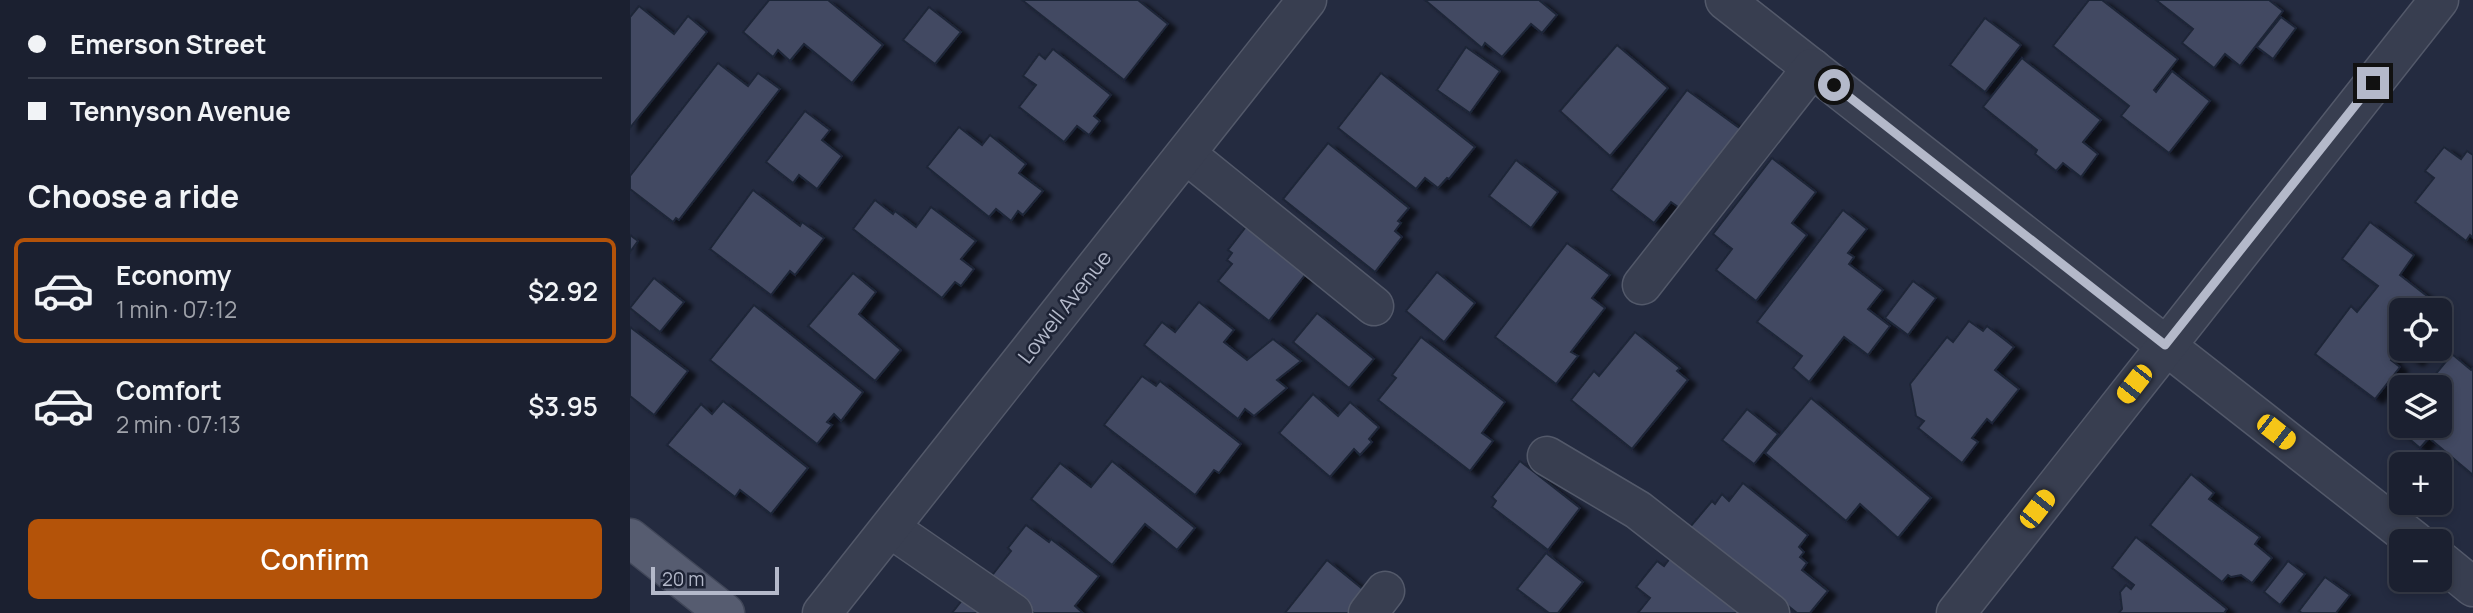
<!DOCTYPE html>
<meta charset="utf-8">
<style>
body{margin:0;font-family:Manrope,sans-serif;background:#242838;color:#f1f3f6;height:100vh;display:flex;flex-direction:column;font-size:26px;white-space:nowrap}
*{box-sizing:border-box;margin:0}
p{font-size:23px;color:#a0a3ab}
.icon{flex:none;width:38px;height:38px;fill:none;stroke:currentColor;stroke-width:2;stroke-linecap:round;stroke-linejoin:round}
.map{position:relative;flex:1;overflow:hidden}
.side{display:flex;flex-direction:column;background:#1b2030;width:630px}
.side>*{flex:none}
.hud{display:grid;align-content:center;height:154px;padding:0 28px;background:#1b2030}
.fabs{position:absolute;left:1759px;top:298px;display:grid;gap:14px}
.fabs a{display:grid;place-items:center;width:63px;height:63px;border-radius:10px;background:#1b2030;box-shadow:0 4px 10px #0003,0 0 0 2px #393e4c;font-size:35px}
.scale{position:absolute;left:21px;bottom:18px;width:128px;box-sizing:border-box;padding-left:7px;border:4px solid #b4b9ca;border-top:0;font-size:19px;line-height:24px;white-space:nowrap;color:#b4b9ca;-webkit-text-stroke:5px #1d2335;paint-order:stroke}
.end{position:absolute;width:32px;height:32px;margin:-16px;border:9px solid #b4b9ca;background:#111;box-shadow:0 0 0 4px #111}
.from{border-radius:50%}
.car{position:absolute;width:21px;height:42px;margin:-21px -10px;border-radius:9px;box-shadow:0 0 5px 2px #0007;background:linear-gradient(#f5c518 24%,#345 0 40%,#f5c518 0 76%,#345 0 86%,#f5c518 0)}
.hud b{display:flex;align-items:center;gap:24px;height:66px;font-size:26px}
.hud b+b{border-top:2px solid #393e4c}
.hud i{width:18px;height:18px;background:#f1f3f6}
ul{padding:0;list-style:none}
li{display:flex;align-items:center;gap:21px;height:105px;margin:0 14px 10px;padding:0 14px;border:4px solid transparent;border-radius:10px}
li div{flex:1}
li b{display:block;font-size:26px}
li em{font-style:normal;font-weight:600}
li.current{border-color:#b45309}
li>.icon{width:63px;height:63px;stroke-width:1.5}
h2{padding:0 28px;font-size:32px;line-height:84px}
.button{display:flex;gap:14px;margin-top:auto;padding:14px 28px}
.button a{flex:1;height:80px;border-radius:10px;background:#b45309;color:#fff;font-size:28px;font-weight:600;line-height:80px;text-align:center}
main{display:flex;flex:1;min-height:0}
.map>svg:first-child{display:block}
.building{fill:#434a62;stroke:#1f2537;stroke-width:2;filter:url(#shadow)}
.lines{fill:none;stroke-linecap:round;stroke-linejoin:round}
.minor-casing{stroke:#53596a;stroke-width:41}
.major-casing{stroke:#414759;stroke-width:41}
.minor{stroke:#383e50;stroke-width:38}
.major{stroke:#565c70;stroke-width:38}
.route{stroke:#b4b9ca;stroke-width:9}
.labels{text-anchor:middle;stroke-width:5;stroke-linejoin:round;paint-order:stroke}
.street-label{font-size:21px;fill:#b4b9ca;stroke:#1d2335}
</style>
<main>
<section class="side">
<div class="hud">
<b><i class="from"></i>Emerson Street</b>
<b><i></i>Tennyson Avenue</b>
</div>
<h2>Choose a ride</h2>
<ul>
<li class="current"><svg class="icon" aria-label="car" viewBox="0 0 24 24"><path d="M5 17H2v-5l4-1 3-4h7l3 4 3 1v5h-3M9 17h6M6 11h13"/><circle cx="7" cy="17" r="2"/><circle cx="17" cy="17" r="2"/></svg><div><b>Economy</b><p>1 min · 07:12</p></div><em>$2.92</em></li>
<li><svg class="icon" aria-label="car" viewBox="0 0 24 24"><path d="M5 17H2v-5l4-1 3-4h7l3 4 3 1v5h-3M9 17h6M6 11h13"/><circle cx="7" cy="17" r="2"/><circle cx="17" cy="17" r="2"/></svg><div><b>Comfort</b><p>2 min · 07:13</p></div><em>$3.95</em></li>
</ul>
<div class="button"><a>Confirm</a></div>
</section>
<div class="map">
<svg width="1843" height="613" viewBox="0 0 1843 613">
<defs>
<filter id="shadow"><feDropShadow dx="8" dy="4.5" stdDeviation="2" flood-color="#0009"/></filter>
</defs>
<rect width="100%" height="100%" fill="#242b40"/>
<g class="building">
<polygon points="139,0 198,0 253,45 222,83 174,44 160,61 148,50 143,57 113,32"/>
<polygon points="392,0 508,0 538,24 494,80"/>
<polygon points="795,0 909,0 927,15 912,33 901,24 872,57 855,43 852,48"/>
<polygon points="1459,0 1472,0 1548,59 1524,90 1526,92 1542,71 1580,101 1539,153 1491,116 1499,106 1423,46"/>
<polygon points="1526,0 1639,0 1653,11 1610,66 1595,54 1584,68 1552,43 1563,29"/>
<polygon points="9,6 44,34 58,16 77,32 0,128 0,17"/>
<polygon points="299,7 331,32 305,64 273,40"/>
<polygon points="1651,17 1666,28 1643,59 1627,47"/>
<polygon points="1355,18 1391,45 1355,92 1320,65"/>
<polygon points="987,45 1038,88 980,156 930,111"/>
<polygon points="836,47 870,71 840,113 807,90"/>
<polygon points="423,49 481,95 464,116 470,121 459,135 447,126 434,142 389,107 406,85 393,76 409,54 415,59"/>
<polygon points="1392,58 1471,120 1453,142 1468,154 1451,177 1433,163 1426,171 1405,154 1407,150 1353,107"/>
<polygon points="88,63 118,86 128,73 150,89 49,220 46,218 43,222 0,189 0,176"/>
<polygon points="751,73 845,147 819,179 817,178 808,188 795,178 786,189 708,128"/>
<polygon points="1057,90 1112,130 1051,209 1041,202 1024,223 981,190"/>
<polygon points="175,111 200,130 192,140 212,156 187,189 169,175 163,183 136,162"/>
<polygon points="329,127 352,145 360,135 396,164 389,173 413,191 393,215 388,211 381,221 366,209 359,217 297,167"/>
<polygon points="698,143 779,208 768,221 771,223 765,231 772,237 745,272 653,199"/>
<polygon points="1814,147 1831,159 1837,151 1843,155 1843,238 1840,235 1836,241 1785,202 1804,178 1795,171"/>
<polygon points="1142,158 1186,192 1162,223 1177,235 1126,301 1086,270 1102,249 1083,234"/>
<polygon points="886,160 928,192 901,228 859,196"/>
<polygon points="123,190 170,226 172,222 194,238 165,275 160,271 141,295 80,249"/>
<polygon points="245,200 263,214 265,211 286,227 301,207 346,241 331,259 344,269 331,286 325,282 312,298 223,229"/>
<polygon points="1213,210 1237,229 1218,253 1224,257 1219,264 1253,290 1238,309 1260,326 1238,355 1214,337 1179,382 1163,368 1172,356 1127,322"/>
<polygon points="622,219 682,266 639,321 588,281 602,264 597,260 602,253 598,250"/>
<polygon points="1740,222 1784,255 1770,275 1806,303 1801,310 1771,310 1771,348 1795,348 1785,361 1769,349 1761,360 1770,367 1745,399 1685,354 1721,306 1727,312 1748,286 1712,259"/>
<polygon points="0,235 8,241 0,252"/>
<polygon points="937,243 980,275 962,298 975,308 941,352 948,356 926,384 865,337"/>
<polygon points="807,272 845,303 814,342 776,311"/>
<polygon points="223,273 246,292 229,314 271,350 245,381 178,326"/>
<polygon points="24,278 54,302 30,332 0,308"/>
<polygon points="1283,281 1306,298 1278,335 1255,318"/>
<polygon points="569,302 604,330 594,342 617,360 643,339 671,361 647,380 657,388 624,416 615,409 608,419 514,345 532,322 545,332"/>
<polygon points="124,305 233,392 211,421 204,414 197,422 202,425 187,444 80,360"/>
<polygon points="687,313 744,359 719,388 663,342"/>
<polygon points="1339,321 1353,331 1357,326 1384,347 1365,370 1389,389 1362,423 1357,419 1342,438 1348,442 1332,463 1288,428 1294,421 1286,416 1280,384 1317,337 1323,342"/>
<polygon points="0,327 58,371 24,415 0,396"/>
<polygon points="1005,332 1050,368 1047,371 1058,380 1002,449 941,400 964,371 969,376"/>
<polygon points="791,337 875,402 852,433 863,441 840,471 748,400 766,378 762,375"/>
<polygon points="1822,354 1841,370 1843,368 1843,475 1799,438 1790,448 1763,425 1771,415 1771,425 1810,425 1810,387 1795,387"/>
<polygon points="512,376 526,386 530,381 611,444 589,473 584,470 565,495 474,425"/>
<polygon points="683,394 708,416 720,402 749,427 739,439 742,442 730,455 724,449 700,477 649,433"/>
<polygon points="1181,398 1301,498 1268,538 1230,504 1216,521 1135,453"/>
<polygon points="93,401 178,468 141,514 110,490 105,497 37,445 71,404 82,414"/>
<polygon points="1117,409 1148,434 1124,464 1092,440"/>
<polygon points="482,461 565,528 547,550 515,524 482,565 401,499 430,463 461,487"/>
<polygon points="890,461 950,508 918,550 862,507 866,501 862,497"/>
<polygon points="1561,474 1584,493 1579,499 1630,537 1625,544 1642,558 1622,583 1611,575 1601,577 1598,575 1592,582 1520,525"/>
<polygon points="1113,483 1178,535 1169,547 1174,552 1170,557 1177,563 1172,570 1198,591 1180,613 1167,613 1060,527 1082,501 1085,504 1092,494 1099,501"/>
<polygon points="396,525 419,542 421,539 469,576 445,606 453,613 404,613 360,578 381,551 378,548"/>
<polygon points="1506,537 1597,609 1594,613 1489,613 1492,609 1490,592 1496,585 1501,589 1504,585 1482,568"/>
<polygon points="1047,549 1128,613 1008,613 1020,598 1006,587 1027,561 1034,566"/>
<polygon points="916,553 953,582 928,613 919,613 887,589"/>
<polygon points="697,560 735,591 718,613 655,613"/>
<polygon points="1658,561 1675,574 1650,605 1634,592"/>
<polygon points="1695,577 1720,595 1706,613 1672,613 1669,611"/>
<polygon points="337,594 362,613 322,613"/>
</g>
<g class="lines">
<defs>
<g id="minor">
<polyline points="1095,0 1785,541"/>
<polyline points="556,154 744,306"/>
<polyline points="1012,285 1182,68"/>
<polyline points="917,456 1008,510 1140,613"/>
<polyline points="260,528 383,613"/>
<polyline points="1810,560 1843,587"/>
<polyline points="192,613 677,0"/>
<polyline points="738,613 755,591"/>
<polyline points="1326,613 1809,0"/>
</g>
<polyline id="major" points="0,538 95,613"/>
</defs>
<use href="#minor" class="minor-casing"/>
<use href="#major" class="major-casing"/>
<use href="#minor" class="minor"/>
<use href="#major" class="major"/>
</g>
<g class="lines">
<polyline class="route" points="1204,85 1535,345 1743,83"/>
</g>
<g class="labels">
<g class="street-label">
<text transform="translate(435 307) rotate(-52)" y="7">Lowell Avenue</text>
</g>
</g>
</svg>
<div class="fabs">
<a><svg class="icon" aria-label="locate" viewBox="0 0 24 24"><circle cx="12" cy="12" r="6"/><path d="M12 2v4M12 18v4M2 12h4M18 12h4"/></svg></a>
<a><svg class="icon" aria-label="layers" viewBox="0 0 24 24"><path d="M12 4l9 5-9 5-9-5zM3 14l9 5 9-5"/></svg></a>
<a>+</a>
<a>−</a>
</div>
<div class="scale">20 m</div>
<i class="end from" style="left:1204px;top:85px"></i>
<i class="end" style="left:1743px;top:83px"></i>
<i class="car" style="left:1504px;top:384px;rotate:218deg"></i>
<i class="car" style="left:1646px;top:432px;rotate:128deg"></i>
<i class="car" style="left:1407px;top:509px;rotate:38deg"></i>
</div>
</main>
